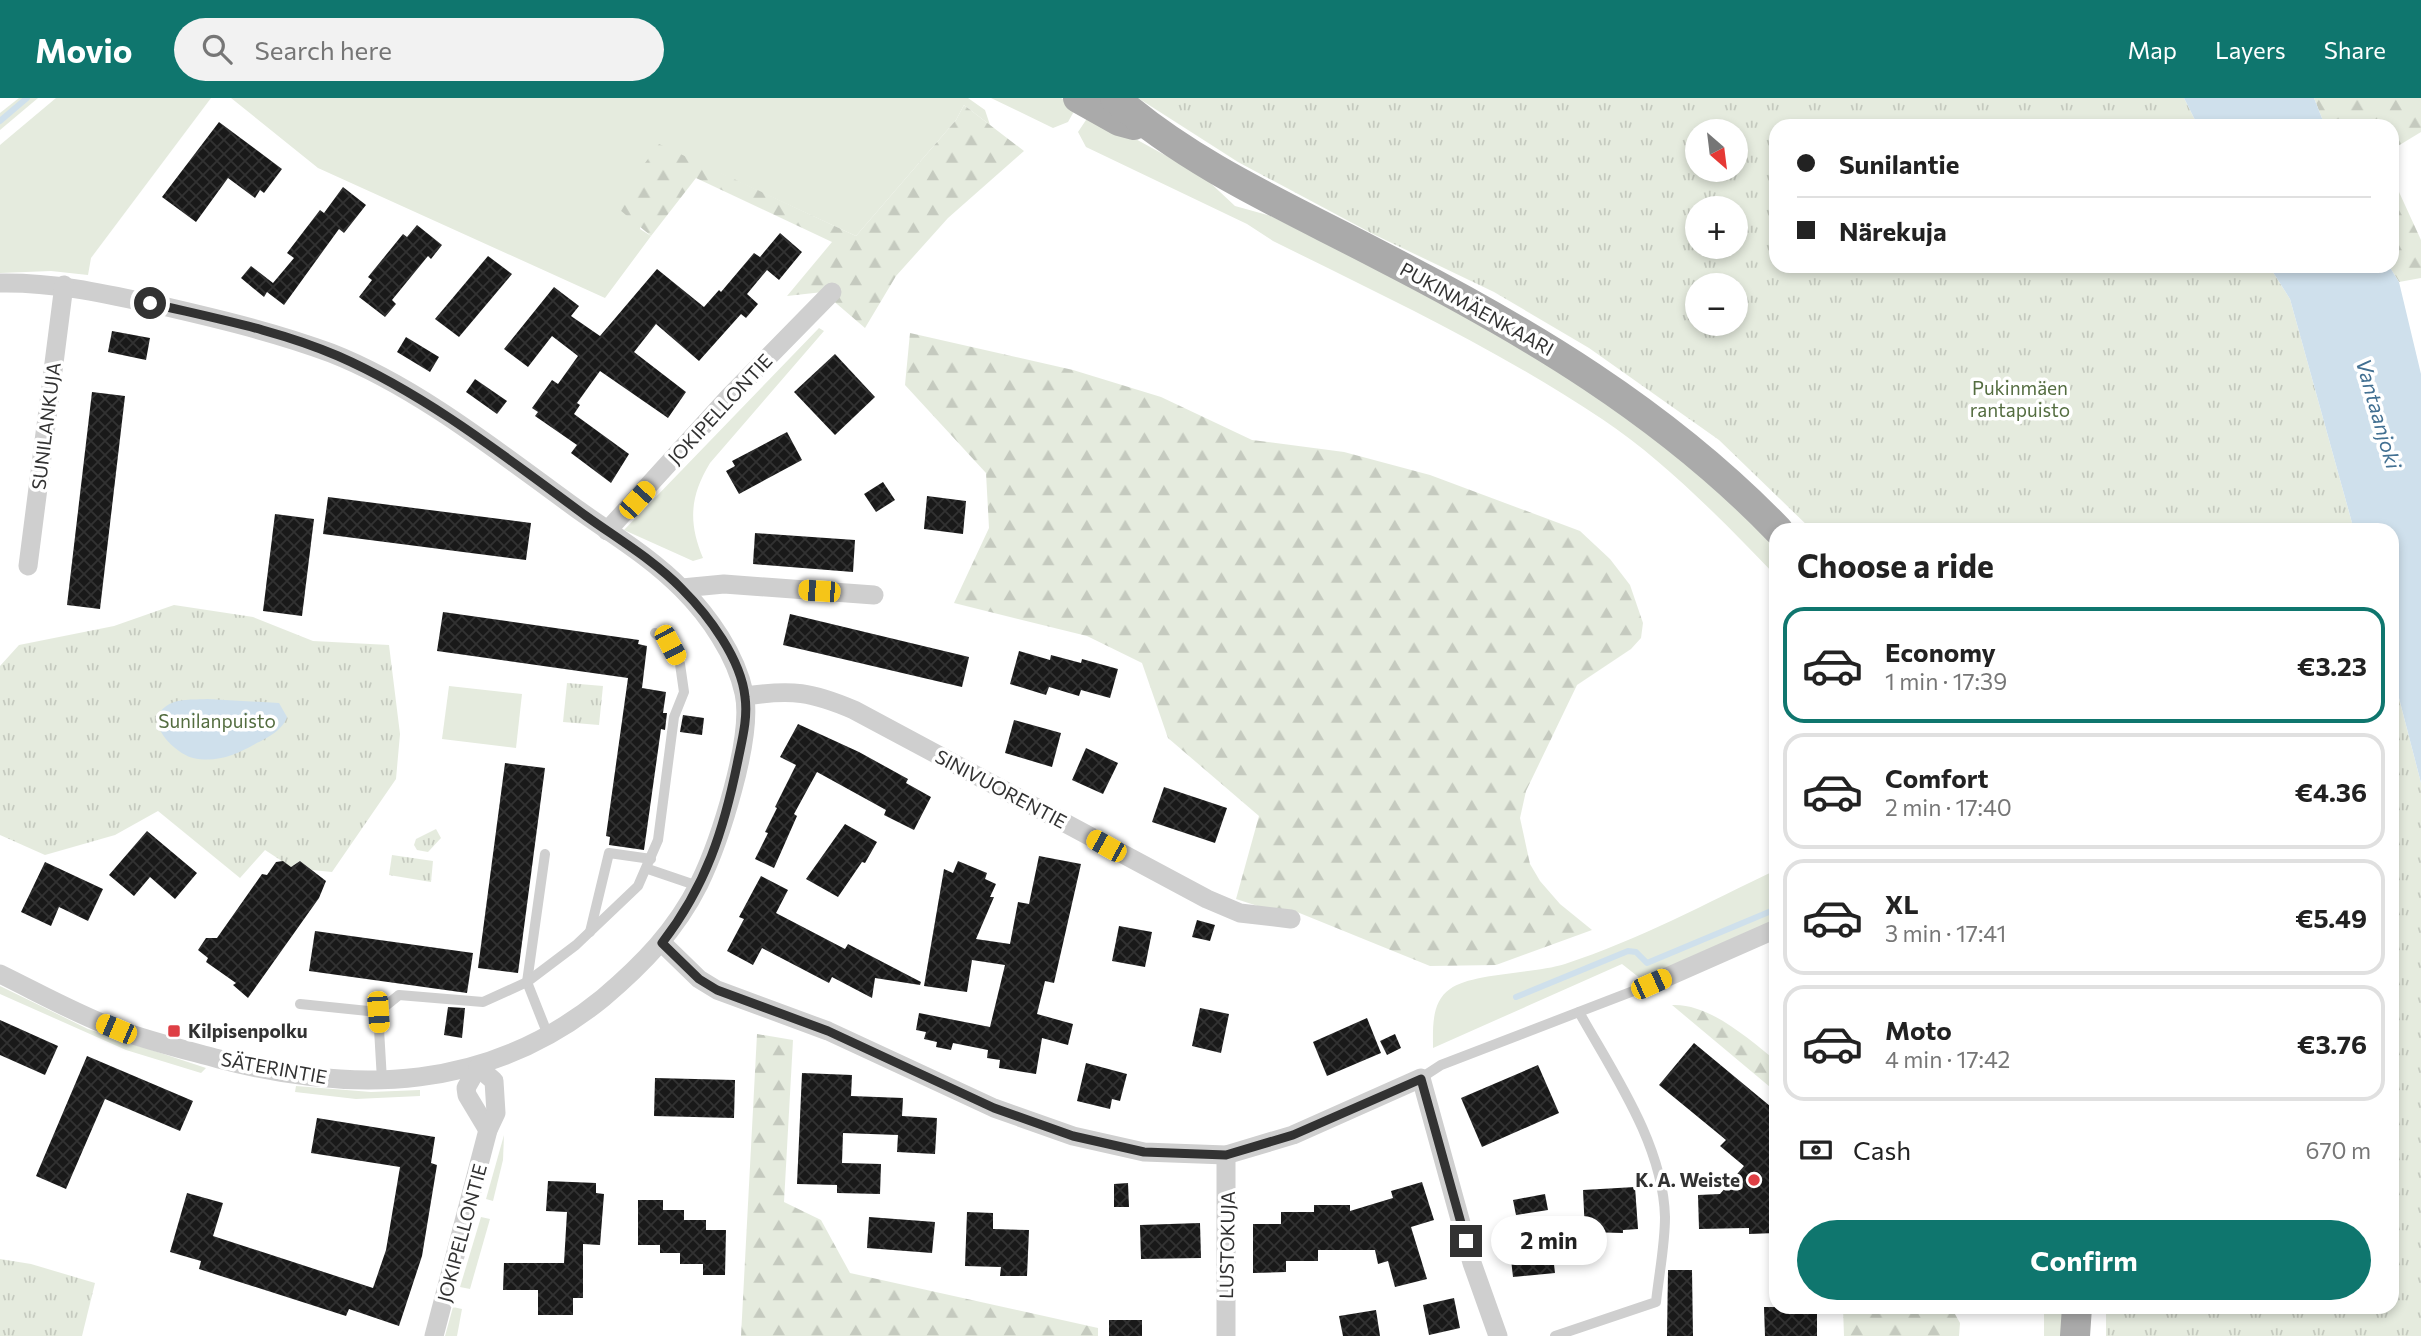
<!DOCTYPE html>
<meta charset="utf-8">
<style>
body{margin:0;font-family:Commissioner,sans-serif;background:#f2f2f2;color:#222;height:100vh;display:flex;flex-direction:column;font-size:26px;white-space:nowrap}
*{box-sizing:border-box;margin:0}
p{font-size:23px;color:#767676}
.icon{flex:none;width:38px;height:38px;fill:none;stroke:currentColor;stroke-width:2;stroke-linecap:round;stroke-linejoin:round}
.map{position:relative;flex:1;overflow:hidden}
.details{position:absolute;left:1769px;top:425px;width:630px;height:791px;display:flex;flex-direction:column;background:#fff;border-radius:21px;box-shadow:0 4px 10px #0003}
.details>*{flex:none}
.guide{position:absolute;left:1769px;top:21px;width:630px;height:154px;border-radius:21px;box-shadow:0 4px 10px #0003;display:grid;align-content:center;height:154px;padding:0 28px;background:#fff}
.needle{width:46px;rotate:152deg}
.tools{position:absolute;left:1685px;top:21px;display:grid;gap:14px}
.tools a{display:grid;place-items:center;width:63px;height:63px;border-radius:50%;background:#fff;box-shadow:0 4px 10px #0003;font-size:35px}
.end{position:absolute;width:32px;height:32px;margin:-16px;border:9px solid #323232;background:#fff;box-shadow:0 0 0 4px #fff}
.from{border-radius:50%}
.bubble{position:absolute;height:49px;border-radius:24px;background:#fff;box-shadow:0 4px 10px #0003;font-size:23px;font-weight:700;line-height:49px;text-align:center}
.car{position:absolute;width:21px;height:42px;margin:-21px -10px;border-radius:9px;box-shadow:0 0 5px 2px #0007;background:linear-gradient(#f5c518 24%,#345 0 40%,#f5c518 0 76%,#345 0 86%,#f5c518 0)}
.guide b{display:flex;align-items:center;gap:24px;height:66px;font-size:26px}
.guide b+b{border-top:2px solid #e0e0e0}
.guide i{width:18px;height:18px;background:#222}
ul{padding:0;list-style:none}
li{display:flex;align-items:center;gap:21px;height:116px;margin:0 14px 10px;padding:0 14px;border:4px solid #e0e0e0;border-radius:21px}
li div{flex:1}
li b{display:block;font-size:26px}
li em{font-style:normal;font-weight:700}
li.active{border-color:#0f766e}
li>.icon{width:63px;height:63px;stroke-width:1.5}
h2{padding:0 28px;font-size:32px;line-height:84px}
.pay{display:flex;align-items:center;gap:18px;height:77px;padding:0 28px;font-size:26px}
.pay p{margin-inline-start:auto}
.primary-button{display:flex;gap:14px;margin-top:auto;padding:14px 28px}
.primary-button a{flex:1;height:80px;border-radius:42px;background:#0f766e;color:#fff;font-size:28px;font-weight:700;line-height:80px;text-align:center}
header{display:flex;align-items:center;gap:42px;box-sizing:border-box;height:98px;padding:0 35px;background:#0f766e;color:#fff}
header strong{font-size:33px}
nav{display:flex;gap:38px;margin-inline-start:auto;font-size:24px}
.search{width:490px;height:63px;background:#f2f2f2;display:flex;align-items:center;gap:18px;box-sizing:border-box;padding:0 24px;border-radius:38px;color:#767676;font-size:26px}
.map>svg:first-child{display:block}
.grass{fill:#e5ebde}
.forest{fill:url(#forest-firs)}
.park{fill:url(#park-tufts);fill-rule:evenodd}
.water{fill:#cfe0ec}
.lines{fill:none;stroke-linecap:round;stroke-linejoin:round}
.stream{stroke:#cfe0ec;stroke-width:6}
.building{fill:url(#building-cross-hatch)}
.service{stroke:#cfcfcf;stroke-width:10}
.minor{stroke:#cfcfcf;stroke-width:19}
.primary{stroke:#aaa;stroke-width:30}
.route{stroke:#323232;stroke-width:9}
.poi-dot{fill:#de3f45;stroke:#fff;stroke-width:2.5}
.labels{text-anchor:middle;stroke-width:7;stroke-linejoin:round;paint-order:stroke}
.street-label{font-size:19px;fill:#323232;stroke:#fff}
.park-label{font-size:19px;fill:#546d40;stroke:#fff}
.poi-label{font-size:19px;font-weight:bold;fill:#323232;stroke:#fff;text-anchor:start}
.water-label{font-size:21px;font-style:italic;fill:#427092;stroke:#fff}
</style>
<header>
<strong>Movio</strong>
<div class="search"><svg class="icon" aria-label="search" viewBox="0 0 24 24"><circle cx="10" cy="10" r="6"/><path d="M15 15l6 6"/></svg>Search here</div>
<nav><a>Map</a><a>Layers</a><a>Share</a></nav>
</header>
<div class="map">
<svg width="2421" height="1238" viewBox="0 0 2421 1238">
<defs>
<pattern id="forest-firs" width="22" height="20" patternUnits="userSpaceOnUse" patternTransform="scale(1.75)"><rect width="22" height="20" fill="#e5ebde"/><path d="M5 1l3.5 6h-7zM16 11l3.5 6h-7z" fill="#c5cabf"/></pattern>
<pattern id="park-tufts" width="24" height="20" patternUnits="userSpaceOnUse" patternTransform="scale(1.75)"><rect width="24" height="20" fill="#e5ebde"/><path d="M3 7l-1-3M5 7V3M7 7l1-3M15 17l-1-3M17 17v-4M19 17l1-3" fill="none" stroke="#c5cabf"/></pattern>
<pattern id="building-cross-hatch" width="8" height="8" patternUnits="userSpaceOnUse" patternTransform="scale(1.75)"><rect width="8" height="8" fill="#191919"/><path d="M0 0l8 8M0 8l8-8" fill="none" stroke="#323232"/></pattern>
</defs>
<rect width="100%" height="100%" fill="#fff"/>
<g class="grass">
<polygon points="19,0 38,0 0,32 0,15"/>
<polygon points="56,0 211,0 91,160 88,177 51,173 0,175 0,47"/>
<polygon points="231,0 968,0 985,12 990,27 964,7 956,22 856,138 659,47 640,131 651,138 605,200 318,70"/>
<polygon points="991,0 1061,0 1077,8 1068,24 1053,30"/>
<path d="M1090,16l113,62 32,30 36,10 160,79 86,49 150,101 87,78 22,25v28c-52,-54 -112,-116 -174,-157 -103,-69 -218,-123 -329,-178l-26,-17 -161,-77 -8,-15z"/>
<path d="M819,230l5,3 -114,132c-20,33 -22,59 -7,95l-10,3 -69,-31z"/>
<polygon points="449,588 522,596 516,650 442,641"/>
<path d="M1776,772v50l-135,59 -19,-15 -189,84c0,-20 -2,-46 17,-59 22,-16 83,-15 115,-25 73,-24 142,-61 211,-94z"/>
<polygon points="0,888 88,931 206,970 201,975 126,952 0,896"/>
<polygon points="296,988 371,994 420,992 420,998 356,1001 295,994"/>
<polygon points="504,1037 503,1062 493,1103 486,1101"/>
<polygon points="481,1119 490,1121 470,1191 460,1189"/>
<polygon points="453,1209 462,1211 457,1238 445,1238"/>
<rect x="2044" y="1209" width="18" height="29"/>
</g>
<g class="forest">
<polygon points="2314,0 2421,0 2421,34 2393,51 2399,94 2421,142 2421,180 2399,184 2389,168 2392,168 2392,28 2325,28"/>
<polygon points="964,7 1024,53 948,120 896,178 865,230 823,194 787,198 832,144 696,80 651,138 614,107 659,46 856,138 956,22"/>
<polygon points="910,235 1073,272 1161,299 1252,342 1344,354 1430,377 1580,433 1610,461 1630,487 1643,525 1641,540 1631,551 1577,587 1526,693 1520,720 1530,766 1540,783 1560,806 1592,832 1496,867 1430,868 1297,814 1264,810 1236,801 1259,718 1168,640 1142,565 1087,538 954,505 989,430 986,375 905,287"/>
<path d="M1672,907c37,-2 77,34 104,56v31z"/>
<polygon points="757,936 793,942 784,1104 821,1122 850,1175 1098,1230 1098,1238 741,1238"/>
<polygon points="1843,1209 1951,1209 1960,1225 1959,1238 1844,1238"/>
</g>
<g class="park">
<path d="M1138,0h1046l14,28h-422v140h493l21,33 64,231h-542l-93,-90 -130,-92 -95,-56 -121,-58 -135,-72zM1698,33h38v39h-38zM1698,110h38v39h-38zM1698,187h38v39h-38z"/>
<polygon points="174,507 253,519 313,543 389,547 400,636 396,681 332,774 312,772 300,763 291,769 265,752 240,780 158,713 115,737 45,757 0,737 0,568 19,547 114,528"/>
<polygon points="2392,573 2421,685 2421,1238 2106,1238 2106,1209 2392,1209"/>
<polygon points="567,585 603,588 599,627 563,624"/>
<polygon points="436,731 441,740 428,754 417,752 414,747 416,741"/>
<polygon points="392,757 433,763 431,784 389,777"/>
<polygon points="0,1161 31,1166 95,1185 82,1238 0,1238"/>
</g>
<g class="water">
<polygon points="2184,0 2314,0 2325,28 2198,28"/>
<polygon points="2269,168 2389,168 2399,184 2421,276 2421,685 2392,573 2392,432 2354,432 2290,201"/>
<path d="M207,601l72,4 8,14c-4,13 -20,21 -32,27 -19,11 -39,19 -62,14 -16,-4 -50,-34 -28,-51 11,-9 29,-7 42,-8z"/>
</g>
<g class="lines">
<g class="stream">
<polyline points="0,23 27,0"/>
<polyline points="1516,899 1628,853 1636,854 1647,865 1776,811"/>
</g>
</g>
<g class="building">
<polygon points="219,24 282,71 264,95 260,92 255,100 228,80 196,124 162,99"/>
<polygon points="343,89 366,107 344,135 339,131 284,207 267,194 264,199 241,180 251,168 273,185 294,160 287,155 320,112 324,115"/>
<polygon points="417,127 442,147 431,161 428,158 392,202 396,206 385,219 359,199 372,182 368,179 403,136 407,139"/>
<polygon points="780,135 802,154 779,182 767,172 747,196 758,206 746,220 741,216 699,263 656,226 634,254 686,294 668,320 600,273 577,305 580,307 574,316 629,356 611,385 571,355 577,347 535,318 538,314 532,310 552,282 558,286 578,258 552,238 528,269 504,251 554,189 579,208 571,218 600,238 657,171 704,209 719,192 721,194 754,155 760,159"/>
<polygon points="488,158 512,176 459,239 435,221"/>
<polygon points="112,233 150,240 146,262 108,254"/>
<polygon points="406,239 439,259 430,274 397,254"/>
<polygon points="835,256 875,299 835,337 794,294"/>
<polygon points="475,281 507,303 497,316 466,294"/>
<polygon points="92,294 125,298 100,511 67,507"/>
<polygon points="787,334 802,362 739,396 726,373 735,368 732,363"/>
<polygon points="883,384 895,402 876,414 864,396"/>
<polygon points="927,398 966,403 963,436 924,431"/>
<polygon points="328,399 531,425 526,462 323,436"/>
<polygon points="275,416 314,421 302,518 263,513"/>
<polygon points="755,435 855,442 853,474 753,466"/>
<polygon points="443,514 639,542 638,546 647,548 642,590 666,594 663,615 667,615 665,632 661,631 644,752 609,747 610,739 606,738 628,580 437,553"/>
<polygon points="790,516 969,559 962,589 783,547"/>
<polygon points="1019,553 1050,562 1051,557 1081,565 1082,561 1118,571 1110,600 1081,592 1079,598 1049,589 1046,597 1010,586"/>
<polygon points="683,617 704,620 702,637 680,634"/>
<polygon points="1014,622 1061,635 1052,669 1005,655"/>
<polygon points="798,626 859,654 908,681 906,685 931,699 914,732 884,717 886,712 817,674 794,716 797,718 774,770 755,761 768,735 765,734 777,710 775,709 796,667 780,659"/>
<polygon points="1086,650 1118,665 1103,696 1072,682"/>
<polygon points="505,665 545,670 518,875 478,870"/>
<polygon points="1164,689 1227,710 1215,745 1152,724"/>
<polygon points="845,726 877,744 865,765 862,764 838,799 806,781"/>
<polygon points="147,733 197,775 175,801 150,779 134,798 109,777"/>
<polygon points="1039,758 1081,766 1054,885 1045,883 1037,916 1073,926 1068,947 1042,940 1036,976 999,970 1000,962 987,960 988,952 953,945 951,952 936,949 937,944 924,941 926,934 916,932 919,915 990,929 1005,867 972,862 967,894 924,888 944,771 953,775 958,763 987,775 985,781 996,786 990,799 994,799 976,841 1010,846 1018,804 1029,806"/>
<polygon points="283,763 291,769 300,763 326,783 319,800 248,900 233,887 236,885 206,864 208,860 198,852 206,840 217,840 262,776 267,777 276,764"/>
<polygon points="45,764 103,791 88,823 59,809 51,828 21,814"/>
<polygon points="761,778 788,792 776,815 845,851 848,846 921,884 920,887 875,880 872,900 832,879 829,885 762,850 753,867 727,853 744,821 739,819"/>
<polygon points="1197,822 1215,827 1210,843 1192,839"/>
<polygon points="1119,828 1152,834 1145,869 1112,863"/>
<polygon points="315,833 473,855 467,895 309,873"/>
<polygon points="448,909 465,910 462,940 444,937"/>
<polygon points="1200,910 1229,916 1221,955 1192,948"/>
<polygon points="1367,920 1381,955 1327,978 1313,944"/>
<polygon points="0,922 58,948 45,977 0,957"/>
<polygon points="1395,936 1401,950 1387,957 1380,943"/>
<polygon points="1694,945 1776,1013 1776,1135 1749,1136 1749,1130 1699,1131 1698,1097 1720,1096 1744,1068 1720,1048 1726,1042 1659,987"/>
<polygon points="87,958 193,1003 180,1033 105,1001 66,1091 36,1078"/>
<polygon points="1086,965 1127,976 1120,1003 1112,1001 1110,1011 1077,1003"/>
<polygon points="1538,967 1559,1015 1482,1049 1461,1000"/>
<polygon points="802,975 852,977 851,998 903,1000 902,1018 937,1020 935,1056 897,1054 898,1037 843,1035 842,1065 881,1066 880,1096 837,1095 837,1087 797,1086"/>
<polygon points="655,980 735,982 734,1020 654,1018"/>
<polygon points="317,1020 435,1039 431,1065 437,1067 422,1158 399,1228 349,1211 346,1218 199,1171 201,1163 170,1154 187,1095 223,1105 213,1138 373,1190 386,1152 400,1069 311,1055"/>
<polygon points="548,1083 596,1085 596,1095 604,1096 600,1147 583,1146 583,1200 573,1200 573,1217 538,1217 538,1192 503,1192 504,1165 564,1165 567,1114 546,1113"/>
<polygon points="1422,1084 1434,1122 1411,1129 1427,1181 1395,1189 1388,1163 1378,1166 1375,1152 1318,1152 1318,1163 1286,1163 1286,1174 1253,1175 1253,1126 1281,1126 1281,1114 1314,1114 1314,1107 1350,1107 1350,1113 1393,1100 1391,1093"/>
<polygon points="1128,1085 1129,1109 1114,1109 1114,1086"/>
<polygon points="1635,1089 1638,1131 1623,1132 1623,1135 1585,1134 1583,1092"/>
<polygon points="1545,1096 1548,1112 1516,1117 1513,1102"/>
<polygon points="638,1102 663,1102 663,1112 684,1112 684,1122 706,1122 706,1132 726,1132 725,1177 703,1177 703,1166 680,1166 680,1155 660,1155 660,1147 638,1147"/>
<polygon points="967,1114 993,1115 993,1131 1029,1132 1027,1178 1000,1178 1001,1169 965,1168"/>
<polygon points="869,1119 935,1124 932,1155 867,1150"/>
<polygon points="1200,1125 1201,1160 1141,1161 1140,1127"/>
<polygon points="1528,1141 1529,1152 1552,1149 1555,1175 1513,1179 1509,1143"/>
<polygon points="1668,1172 1692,1172 1693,1238 1667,1238"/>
<polygon points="1454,1200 1460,1230 1429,1237 1423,1207"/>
<polygon points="1764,1209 1817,1209 1817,1238 1765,1238"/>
<polygon points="1376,1212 1380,1238 1343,1238 1339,1218"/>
<rect x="1109" y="1222" width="33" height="16"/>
</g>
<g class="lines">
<g class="service">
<polyline points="545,756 527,884 548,937"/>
<polyline points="648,771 698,788"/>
<polyline points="590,834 609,755 651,761"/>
<polyline points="300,906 378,914 399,897 483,904 527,884 576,847 638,788 658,742 674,619 684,594 680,566 670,547 655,535"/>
<polyline points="378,914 382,982"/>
<polyline points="1421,980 1441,967 1649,887"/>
<path d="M1555,1238l101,-34c3,-28 9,-57 9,-85 -2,-73 -52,-144 -86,-205"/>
</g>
<g class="minor">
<path d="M0,185c58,-1 111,12 167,24 56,13 110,26 164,46 87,34 170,101 246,156 35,25 75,49 105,80 27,27 54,66 62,104 10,44 -25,150 -45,191 -23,46 -56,80 -96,114 -114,93 -247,97 -384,61 -33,-9 -67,-17 -100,-29 -41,-15 -80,-37 -119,-56"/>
<polyline points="607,433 729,299 832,194"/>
<polyline points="28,468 64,187"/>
<polyline points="682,490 724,486 874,497"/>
<path d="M746,598c46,-7 66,-4 108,14l353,189 33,14 51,6"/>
<polyline points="662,845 699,881 717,892 828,933 994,1010 1073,1038 1144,1054 1226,1057 1293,1037 1421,980 1472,1165 1498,1238"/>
<polyline points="1649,887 1776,831"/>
<polyline points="478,969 466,990 467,997 488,1032"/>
<polyline points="1226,1057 1226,1238"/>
<polyline points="434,1238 488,1032 496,1015 494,983 478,969"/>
</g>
<g class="primary">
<polyline points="1078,0 1119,23 1134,27"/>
<path d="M1115,0c77,68 177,111 268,159 144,74 281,155 395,273"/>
<polyline points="2075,1238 2077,1209"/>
</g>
</g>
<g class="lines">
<path class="route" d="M150,205c63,15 128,27 188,53 89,39 169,102 248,160 32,23 69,45 96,73 27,27 59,70 63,108 3,21 -3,43 -7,63 -14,70 -32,126 -76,183l37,36 18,11 111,41 166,77 79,28 71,16 82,3 67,-20 128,-56 45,162"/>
</g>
<g class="poi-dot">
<rect x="167" y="926" width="14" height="14" rx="3.5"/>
<circle cx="1754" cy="1082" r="7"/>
</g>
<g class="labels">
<g class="street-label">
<text transform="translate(1477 211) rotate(29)" y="7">PUKINMÄENKAARI</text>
<text transform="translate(720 311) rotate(-47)" y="7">JOKIPELLONTIE</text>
<text transform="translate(46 328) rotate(-83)" y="7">SUNILANKUJA</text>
<text transform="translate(1001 691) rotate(28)" y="7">SINIVUORENTIE</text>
<text transform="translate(274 970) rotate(10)" y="7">SÄTERINTIE</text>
<text transform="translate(462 1135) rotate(-75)" y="7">JOKIPELLONTIE</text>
<text transform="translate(1227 1147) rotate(-89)" y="7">LUSTOKUJA</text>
</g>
<g class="park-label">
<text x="2020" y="297">Pukinmäen<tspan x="2020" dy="22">rantapuisto</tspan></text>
<text x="217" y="630">Sunilanpuisto</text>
</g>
<g class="poi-label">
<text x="188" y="940">Kilpisenpolku</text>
<text x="1740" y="1089" text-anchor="end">K. A. Weiste</text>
</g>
<g class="water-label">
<text transform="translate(2378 316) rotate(74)" y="7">Vantaanjoki</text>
</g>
</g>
</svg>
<div class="tools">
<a><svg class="needle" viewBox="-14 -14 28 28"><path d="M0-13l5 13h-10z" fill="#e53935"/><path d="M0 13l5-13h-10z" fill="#767676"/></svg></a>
<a>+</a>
<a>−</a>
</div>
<i class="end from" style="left:150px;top:205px"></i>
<i class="end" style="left:1466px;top:1143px"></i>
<div class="bubble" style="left:1491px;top:1118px;width:116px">2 min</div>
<i class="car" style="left:637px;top:402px;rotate:42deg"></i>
<i class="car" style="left:819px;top:493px;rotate:274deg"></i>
<i class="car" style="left:670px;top:547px;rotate:152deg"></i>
<i class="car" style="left:1106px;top:748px;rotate:299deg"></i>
<i class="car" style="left:1651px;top:886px;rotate:66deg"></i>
<i class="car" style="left:378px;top:914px;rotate:176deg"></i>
<i class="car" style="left:116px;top:931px;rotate:293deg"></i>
<div class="guide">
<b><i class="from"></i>Sunilantie</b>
<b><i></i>Närekuja</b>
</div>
<section class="details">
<h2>Choose a ride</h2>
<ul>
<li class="active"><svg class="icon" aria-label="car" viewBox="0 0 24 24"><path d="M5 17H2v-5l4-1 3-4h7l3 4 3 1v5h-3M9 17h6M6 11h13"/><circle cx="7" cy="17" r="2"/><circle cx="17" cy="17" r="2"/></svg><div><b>Economy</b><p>1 min · 17:39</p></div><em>€3.23</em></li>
<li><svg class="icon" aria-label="car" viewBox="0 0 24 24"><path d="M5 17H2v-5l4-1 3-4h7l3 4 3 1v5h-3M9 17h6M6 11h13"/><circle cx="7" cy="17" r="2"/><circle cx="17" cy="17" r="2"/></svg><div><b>Comfort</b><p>2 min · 17:40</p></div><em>€4.36</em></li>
<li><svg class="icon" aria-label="car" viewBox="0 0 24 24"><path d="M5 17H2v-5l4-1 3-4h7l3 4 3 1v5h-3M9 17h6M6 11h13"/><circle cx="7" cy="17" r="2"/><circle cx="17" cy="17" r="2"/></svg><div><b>XL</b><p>3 min · 17:41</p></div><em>€5.49</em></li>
<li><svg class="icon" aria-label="car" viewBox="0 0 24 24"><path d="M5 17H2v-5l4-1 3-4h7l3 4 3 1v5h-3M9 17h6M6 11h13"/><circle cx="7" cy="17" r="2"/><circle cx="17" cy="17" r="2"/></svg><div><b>Moto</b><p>4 min · 17:42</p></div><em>€3.76</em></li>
</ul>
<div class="pay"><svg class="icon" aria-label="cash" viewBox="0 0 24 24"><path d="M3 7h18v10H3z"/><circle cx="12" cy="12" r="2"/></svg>Cash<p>670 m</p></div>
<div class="primary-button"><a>Confirm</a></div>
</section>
</div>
